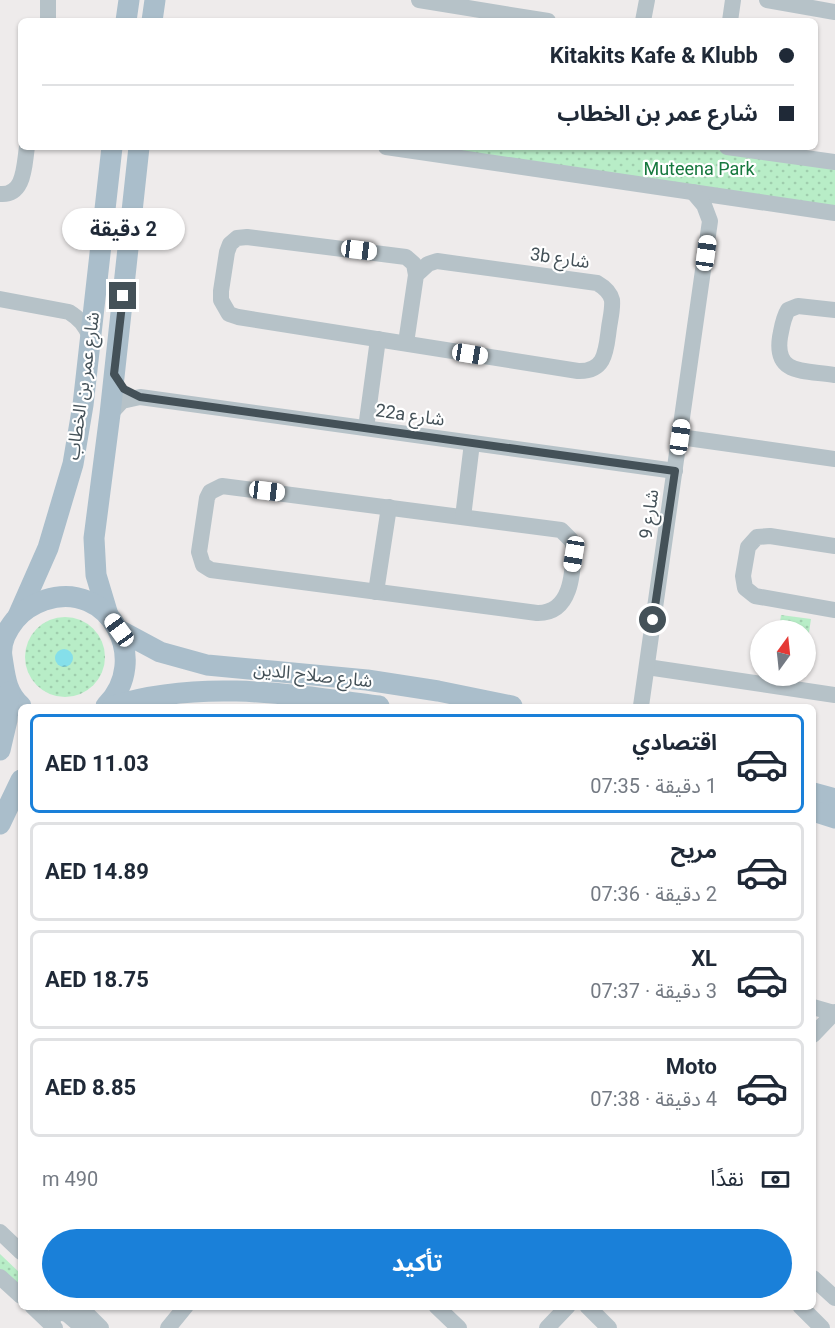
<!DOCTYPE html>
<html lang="ar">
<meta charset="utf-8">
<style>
body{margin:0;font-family:Roboto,"Noto Sans Arabic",sans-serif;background:#f6f6f7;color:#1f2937;direction:rtl;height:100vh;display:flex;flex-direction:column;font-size:22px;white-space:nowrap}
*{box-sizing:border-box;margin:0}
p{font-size:20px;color:#747a83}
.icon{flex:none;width:33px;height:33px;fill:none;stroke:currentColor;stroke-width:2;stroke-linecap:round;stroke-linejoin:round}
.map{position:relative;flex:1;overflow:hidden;direction:ltr}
.details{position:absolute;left:18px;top:704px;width:798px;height:606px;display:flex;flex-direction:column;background:#fff;border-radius:9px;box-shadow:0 2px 4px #0004;direction:rtl}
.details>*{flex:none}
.top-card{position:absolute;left:18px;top:18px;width:800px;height:132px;border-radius:9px;box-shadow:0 2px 4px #0004;direction:rtl;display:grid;align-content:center;height:132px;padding:0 24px;background:#fff}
.needle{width:39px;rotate:15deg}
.buttons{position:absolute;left:750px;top:620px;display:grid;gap:12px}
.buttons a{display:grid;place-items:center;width:66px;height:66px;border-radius:50%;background:#fff;box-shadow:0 2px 4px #0004;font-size:30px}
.end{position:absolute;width:27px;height:27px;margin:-14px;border:8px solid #445158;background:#fff;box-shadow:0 0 0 3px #fff}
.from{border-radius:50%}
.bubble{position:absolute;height:42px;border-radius:21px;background:#fff;box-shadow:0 2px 4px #0004;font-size:20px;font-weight:700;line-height:42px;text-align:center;direction:rtl}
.car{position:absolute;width:18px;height:36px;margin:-18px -9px;border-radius:8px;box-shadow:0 0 4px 2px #0007;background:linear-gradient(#fff 24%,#345 0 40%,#fff 0 76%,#345 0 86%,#fff 0)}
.top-card b{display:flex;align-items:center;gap:21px;height:57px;font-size:22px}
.top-card b+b{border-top:2px solid #e0e1e3}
.top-card i{width:15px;height:15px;background:#1f2937}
ul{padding:10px 0 0;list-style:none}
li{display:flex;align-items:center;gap:18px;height:99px;margin:0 12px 9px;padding:0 12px;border:3px solid #e0e1e3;border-radius:9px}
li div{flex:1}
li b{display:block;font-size:22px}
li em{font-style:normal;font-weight:700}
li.on{border-color:#1a80d9}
li>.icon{width:54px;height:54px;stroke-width:1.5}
.pay{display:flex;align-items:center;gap:15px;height:66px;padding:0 24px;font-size:22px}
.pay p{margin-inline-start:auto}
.action{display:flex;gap:12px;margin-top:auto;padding:12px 24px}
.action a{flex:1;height:69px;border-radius:36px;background:#1a80d9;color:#fff;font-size:24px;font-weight:700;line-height:69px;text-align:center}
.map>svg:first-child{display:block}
.green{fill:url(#green-dots)}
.water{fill:url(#water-ripples)}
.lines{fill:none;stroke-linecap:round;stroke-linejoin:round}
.minor{stroke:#b6c2c8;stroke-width:16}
.major{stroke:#aabecb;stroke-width:21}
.route{stroke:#445158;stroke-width:8}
.labels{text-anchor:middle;stroke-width:4.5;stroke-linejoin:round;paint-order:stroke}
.park-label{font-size:18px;fill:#17783e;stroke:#fff}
.street-label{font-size:18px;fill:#445158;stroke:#fff}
</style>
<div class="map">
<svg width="835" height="1328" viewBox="0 0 835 1328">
<defs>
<pattern id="green-dots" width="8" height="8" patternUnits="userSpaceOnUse" patternTransform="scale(1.5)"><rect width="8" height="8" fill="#b8edc7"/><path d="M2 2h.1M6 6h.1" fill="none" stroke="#9fcdad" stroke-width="1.8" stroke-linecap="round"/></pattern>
<pattern id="water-ripples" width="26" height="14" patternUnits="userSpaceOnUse" patternTransform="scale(1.5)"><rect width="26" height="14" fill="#85dfea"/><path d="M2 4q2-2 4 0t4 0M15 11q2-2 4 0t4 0" fill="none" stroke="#6eb7c0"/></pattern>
</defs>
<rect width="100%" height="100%" fill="#eeebeb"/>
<g class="green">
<polygon points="386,147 697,147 835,167 835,211"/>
<polygon points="781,615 811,619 806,653 806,630 779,630"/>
<circle cx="65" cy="657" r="40"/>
<polygon points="0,1254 21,1274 21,1291 0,1272"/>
</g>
<circle class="water" cx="64" cy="658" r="9"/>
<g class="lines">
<g class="minor">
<polyline points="419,0 548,21"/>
<polyline points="767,0 835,12"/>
<polyline points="48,21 48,0"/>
<polyline points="643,21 647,0"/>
<polyline points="730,21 733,0"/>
<polyline points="386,147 835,213"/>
<polyline points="727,147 835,162"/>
<path d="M0,194c25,2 24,-29 27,-47"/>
<path d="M0,299l69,13c11,7 16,13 21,25"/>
<path d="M835,310l-37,-4 -10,4c-5,8 -6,17 -8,27 -6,39 26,33 55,38"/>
<path d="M406,343l10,-68 -2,-11 -8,-7 -159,-20 -10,1 -7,6 -3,8 -6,39v9l8,14 9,3 340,54c28,1 28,-21 31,-43 1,-8 4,-19 3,-28 -2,-8 -8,-13 -15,-17l-160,-22 -9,3 -12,11"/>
<polyline points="110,414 122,401 140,397 675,471"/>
<polyline points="366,428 378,339"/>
<polyline points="680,437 835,459"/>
<path d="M222,486l339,44 10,10 3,6c-1,26 -2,68 -37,67l-326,-43 -8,-5 -4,-13 8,-54 3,-6z"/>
<polyline points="463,517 472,443"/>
<polyline points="835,546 770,536 757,537 748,547 743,576 745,588 755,596 835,610"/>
<polyline points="376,592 389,507"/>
<polyline points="647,667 835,695"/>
<polyline points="641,706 710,221 704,205 693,192"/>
<polyline points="813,1007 834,1013"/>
<polyline points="813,1035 835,1012"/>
<polyline points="0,1232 21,1252"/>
<polyline points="0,1277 21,1296"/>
<polyline points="813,1278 835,1298"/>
<polyline points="32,1306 55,1328"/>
<polyline points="79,1306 101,1328"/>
<polyline points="436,1306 459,1328"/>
<polyline points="587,1306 609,1328"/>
<polyline points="800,1306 822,1328"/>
<polyline points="53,1326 52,1323 54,1316 61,1312 68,1315 83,1328"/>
<polyline points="168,1328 186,1306"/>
<polyline points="547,1328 568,1306"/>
</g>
<g class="major">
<polyline points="126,21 129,0"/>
<polyline points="152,21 155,0"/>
<polyline points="108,615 96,575 94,538 110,414 139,147"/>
<polyline points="18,616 48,548 73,464 83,405 112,147"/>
<polyline points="119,630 160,652 207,665 367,680 438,691 512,706"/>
<path d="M21,706c-15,-13 -16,-30 -19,-49 -2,-13 5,-27 13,-37 8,-10 19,-16 30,-20 64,-21 107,60 61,106"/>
<path d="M113,706c88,-27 177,-12 266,0"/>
<polyline points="0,750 7,720 9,692"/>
<polyline points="813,793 835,799"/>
<polyline points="813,811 835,818"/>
<polyline points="0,824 21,780"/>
</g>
</g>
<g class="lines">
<polyline class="route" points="123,296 114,374 124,389 140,397 675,471 653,620"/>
</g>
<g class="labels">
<g class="park-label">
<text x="699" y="175">Muteena Park</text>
</g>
<g class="street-label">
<text transform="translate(560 258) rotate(8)" y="6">3b شارع</text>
<text transform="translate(83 386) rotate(-82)" y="6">شارع عمر بن الخطاب</text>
<text transform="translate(410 415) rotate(8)" y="6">22a شارع</text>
<text transform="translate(649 514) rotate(-82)" y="6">شارع 9</text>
<text transform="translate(313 675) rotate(6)" y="6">شارع صلاح الدين</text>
</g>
</g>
</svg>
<div class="buttons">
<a><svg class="needle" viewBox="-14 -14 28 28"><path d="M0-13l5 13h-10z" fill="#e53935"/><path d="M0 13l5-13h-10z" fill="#747a83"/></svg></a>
</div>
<i class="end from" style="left:653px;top:620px"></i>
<i class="end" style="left:123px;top:296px"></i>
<div class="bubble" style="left:62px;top:208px;width:123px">2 دقيقة</div>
<i class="car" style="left:359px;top:250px;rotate:97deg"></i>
<i class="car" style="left:706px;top:253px;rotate:8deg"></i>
<i class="car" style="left:470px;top:354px;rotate:99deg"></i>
<i class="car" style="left:680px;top:437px;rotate:8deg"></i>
<i class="car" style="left:267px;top:491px;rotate:97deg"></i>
<i class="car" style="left:574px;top:554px;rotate:189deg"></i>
<i class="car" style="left:119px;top:630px;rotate:324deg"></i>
<div class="top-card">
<b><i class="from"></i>Kitakits Kafe &amp; Klubb</b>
<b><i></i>شارع عمر بن الخطاب</b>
</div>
<section class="details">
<ul>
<li class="on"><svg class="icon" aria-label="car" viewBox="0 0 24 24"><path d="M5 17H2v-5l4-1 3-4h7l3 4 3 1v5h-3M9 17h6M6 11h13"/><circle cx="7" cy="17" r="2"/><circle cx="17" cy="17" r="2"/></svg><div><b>اقتصادي</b><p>1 دقيقة · 07:35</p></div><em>AED 11.03</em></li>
<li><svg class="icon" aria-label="car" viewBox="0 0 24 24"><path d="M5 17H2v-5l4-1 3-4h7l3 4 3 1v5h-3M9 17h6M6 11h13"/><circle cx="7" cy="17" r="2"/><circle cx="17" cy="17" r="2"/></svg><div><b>مريح</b><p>2 دقيقة · 07:36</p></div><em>AED 14.89</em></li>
<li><svg class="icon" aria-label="car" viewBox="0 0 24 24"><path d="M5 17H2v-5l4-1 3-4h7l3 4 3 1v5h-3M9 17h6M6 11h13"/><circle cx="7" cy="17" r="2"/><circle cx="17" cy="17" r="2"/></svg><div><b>XL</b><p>3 دقيقة · 07:37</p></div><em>AED 18.75</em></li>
<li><svg class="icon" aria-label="car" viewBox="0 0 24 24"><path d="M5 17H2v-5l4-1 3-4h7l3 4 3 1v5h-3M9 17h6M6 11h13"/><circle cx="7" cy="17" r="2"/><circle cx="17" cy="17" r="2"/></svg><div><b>Moto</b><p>4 دقيقة · 07:38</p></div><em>AED 8.85</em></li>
</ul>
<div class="pay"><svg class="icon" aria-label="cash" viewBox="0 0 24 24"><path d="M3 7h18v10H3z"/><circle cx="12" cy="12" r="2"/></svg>نقدًا<p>490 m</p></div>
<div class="action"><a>تأكيد</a></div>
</section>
</div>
